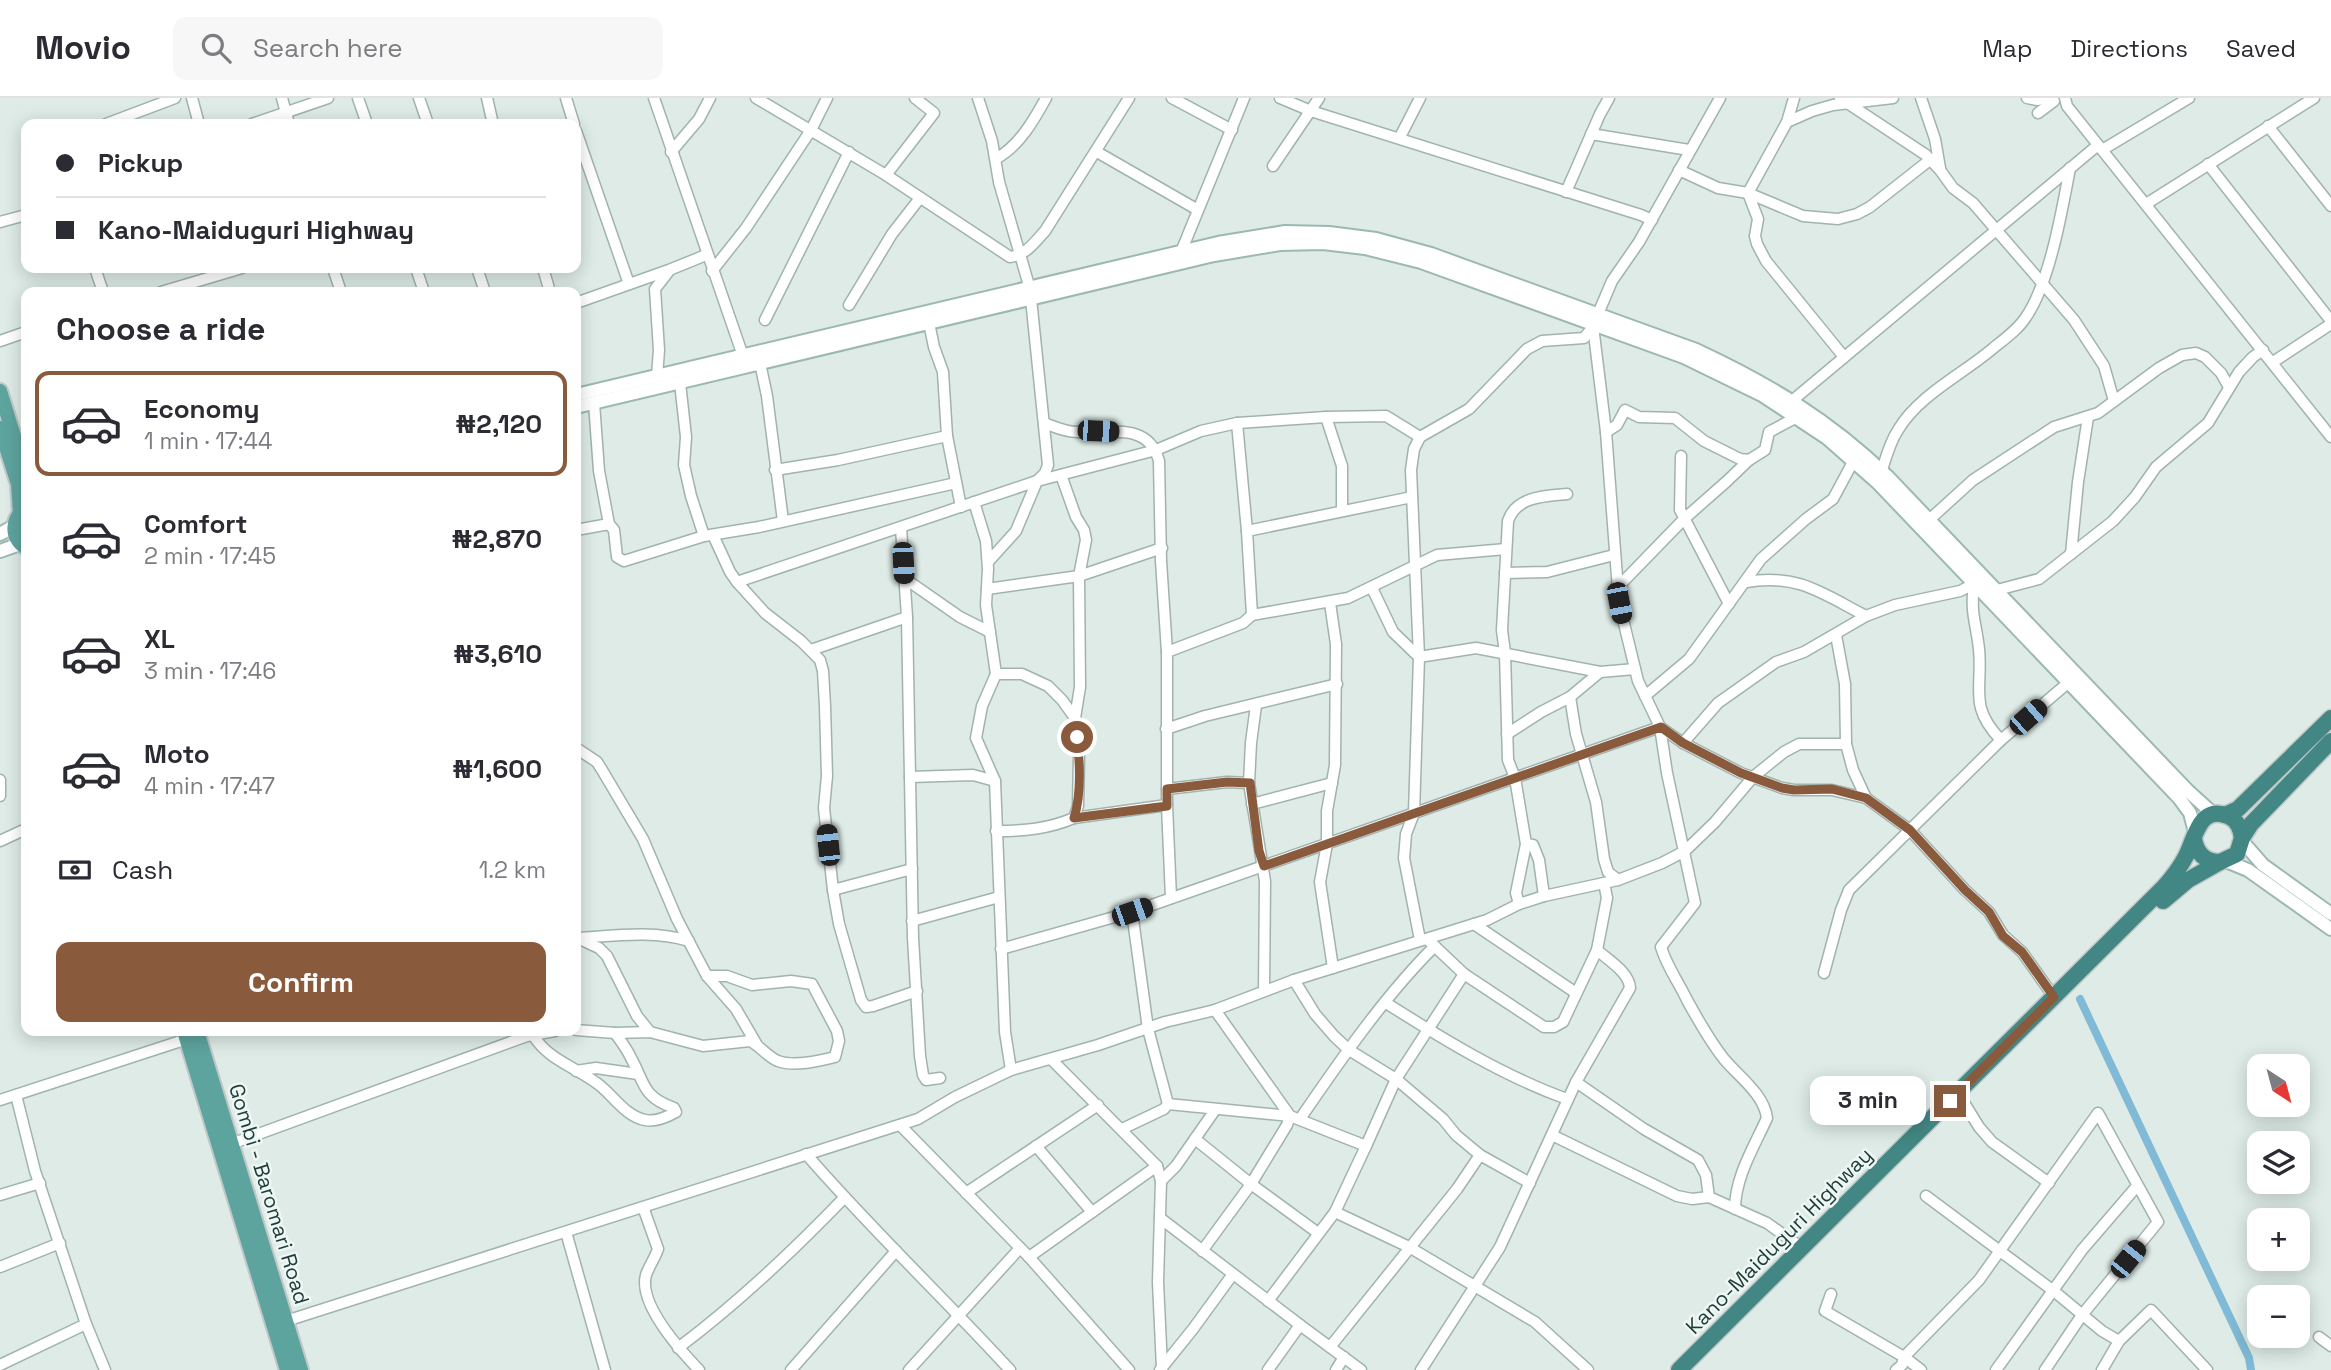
<!DOCTYPE html>
<meta charset="utf-8">
<style>
body{margin:0;font-family:"Space Grotesk",sans-serif;background:#f7f7f7;color:#2b2b33;height:100vh;display:flex;flex-direction:column;font-size:26px;white-space:nowrap}
*{box-sizing:border-box;margin:0}
p{font-size:23px;color:#7c7c81}
.icon{flex:none;width:38px;height:38px;fill:none;stroke:currentColor;stroke-width:2;stroke-linecap:round;stroke-linejoin:round}
.map{position:relative;flex:1;overflow:hidden}
.panel{position:absolute;left:21px;top:189px;width:560px;height:749px;display:flex;flex-direction:column;background:#fff;border-radius:14px;box-shadow:0 4px 18px #0003}
.panel>*{flex:none}
.banner{position:absolute;left:21px;top:21px;width:560px;height:154px;border-radius:14px;box-shadow:0 4px 18px #0003;display:grid;align-content:center;height:154px;padding:0 35px;background:#fff}
.needle{width:46px;rotate:144deg}
.controls{position:absolute;left:2247px;top:956px;display:grid;gap:14px}
.controls a{display:grid;place-items:center;width:63px;height:63px;border-radius:14px;background:#fff;box-shadow:0 4px 18px #0003;font-size:35px}
.end{position:absolute;width:32px;height:32px;margin:-16px;border:9px solid #8a5a3d;background:#fff;box-shadow:0 0 0 4px #fff}
.from{border-radius:50%}
.bubble{position:absolute;height:49px;border-radius:14px;background:#fff;box-shadow:0 4px 18px #0003;font-size:23px;font-weight:800;line-height:49px;text-align:center}
.car{position:absolute;width:21px;height:42px;margin:-21px -10px;border-radius:9px;box-shadow:0 0 5px 2px #0007;background:linear-gradient(#222 24%,#8ab4d8 0 40%,#222 0 76%,#8ab4d8 0 86%,#222 0)}
.banner b{display:flex;align-items:center;gap:24px;height:66px;font-size:26px}
.banner b+b{border-top:2px solid #e1e1e2}
.banner i{width:18px;height:18px;background:#2b2b33}
ul{padding:0;list-style:none}
li{display:flex;align-items:center;gap:21px;height:105px;margin:0 14px 10px;padding:0 21px;border:4px solid transparent;border-radius:14px}
li div{flex:1}
li b{display:block;font-size:26px}
li em{font-style:normal;font-weight:800}
li.active{border-color:#8a5a3d}
li>.icon{width:63px;height:63px;stroke-width:1.5}
h2{padding:0 35px;font-size:32px;line-height:84px}
.pay{display:flex;align-items:center;gap:18px;height:77px;padding:0 35px;font-size:26px}
.pay p{margin-inline-start:auto}
.action{display:flex;gap:14px;margin-top:auto;padding:14px 35px}
.action a{flex:1;height:80px;border-radius:14px;background:#8a5a3d;color:#fff;font-size:28px;font-weight:800;line-height:80px;text-align:center}
header{display:flex;align-items:center;gap:42px;box-sizing:border-box;height:98px;padding:0 35px;background:#fff;border-bottom:2px solid #e1e1e2}
header strong{font-size:33px}
nav{display:flex;gap:38px;margin-inline-start:auto;font-size:24px}
.search{width:490px;height:63px;background:#f7f7f7;display:flex;align-items:center;gap:18px;box-sizing:border-box;padding:0 24px;border-radius:14px;color:#7c7c81;font-size:26px}
.map>svg:first-child{display:block}
.lines{fill:none;stroke-linecap:round;stroke-linejoin:round}
.canal{stroke:#80bad6;stroke-width:8}
.minor-casing{stroke:#a1b3af;stroke-width:13}
.secondary-casing{stroke:#9cb8b2;stroke-width:16}
.primary-casing{stroke:#c0c8c8;stroke-width:18}
.trunk-casing{stroke:#c0c8c8;stroke-width:19}
.minor{stroke:#fff;stroke-width:10}
.secondary{stroke:#fff;stroke-width:12}
.primary{stroke:#5ea49e;stroke-width:14}
.trunk{stroke:#428783;stroke-width:16}
.route{stroke:#8a5a3d;stroke-width:9}
.labels{text-anchor:middle;stroke-width:5;stroke-linejoin:round;paint-order:stroke}
.street-label{font-size:21px;fill:#1e3c39;stroke:#eef7f4}
</style>
<header>
<strong>Movio</strong>
<div class="search"><svg class="icon" aria-label="search" viewBox="0 0 24 24"><circle cx="10" cy="10" r="6"/><path d="M15 15l6 6"/></svg>Search here</div>
<nav><a>Map</a><a>Directions</a><a>Saved</a></nav>
</header>
<div class="map">
<svg width="2331" height="1272" viewBox="0 0 2331 1272">
<rect width="100%" height="100%" fill="#deebe7"/>
<g class="lines">
<polyline class="canal" points="2080,901 2249,1260 2251,1272"/>
<defs>
<g id="minor">
<polyline points="192,0 199,26"/>
<polyline points="282,0 289,26"/>
<polyline points="358,0 367,26"/>
<polyline points="419,0 428,26"/>
<polyline points="487,0 493,26"/>
<polyline points="566,0 574,26"/>
<polyline points="654,0 743,258"/>
<path d="M756,0l130,77 124,82c16,-2 24,-14 35,-26l84,-133"/>
<polyline points="978,0 992,43 999,84 1030,191 1048,367 1045,375 1037,383 1016,433 988,464"/>
<polyline points="1172,0 1232,32"/>
<polyline points="1280,0 1311,13 1641,117 1652,122"/>
<polyline points="1794,0 1787,24 1748,95 1758,121 1755,138 1757,146 1766,163 1844,259"/>
<polyline points="1840,0 1926,57 1940,72 1953,90 1973,105 2074,222 2104,268 2114,303"/>
<polyline points="1921,0 1935,41 1940,70"/>
<polyline points="2027,0 2037,2 2047,0"/>
<polyline points="2065,0 2067,8 2331,339"/>
<polyline points="2038,15 2054,3 2049,0"/>
<polyline points="1787,24 1812,13 1833,7 1893,0"/>
<polyline points="106,26 175,0"/>
<polyline points="252,26 328,0"/>
<polyline points="2268,28 2331,108"/>
<polyline points="576,33 629,186"/>
<polyline points="1591,36 1689,52"/>
<polyline points="1400,39 1420,0"/>
<polyline points="2102,52 2189,0"/>
<polyline points="671,54 699,21 710,0"/>
<polyline points="1097,54 1198,112"/>
<path d="M997,60c22,-12 37,-38 49,-60"/>
<polyline points="2208,66 2331,223"/>
<polyline points="1273,68 1319,0"/>
<polyline points="1679,72 1718,90 1748,95 1803,118 1838,121 1857,116 1870,109 1931,61"/>
<polyline points="886,77 934,15 915,0"/>
<polyline points="1566,94 1600,16 1609,0"/>
<polyline points="2146,106 2314,0"/>
<polyline points="0,124 26,117"/>
<polyline points="1181,154 1244,0"/>
<polyline points="95,170 103,194"/>
<polyline points="333,170 341,194"/>
<polyline points="416,170 424,194"/>
<polyline points="477,170 485,194"/>
<polyline points="543,170 550,194"/>
<polyline points="712,173 746,130 811,32 827,0"/>
<polyline points="161,194 242,170"/>
<polyline points="576,205 669,172 706,157"/>
<polyline points="849,207 892,136 920,100"/>
<polyline points="1598,216 1612,183 1639,144 1720,0"/>
<polyline points="765,222 849,54"/>
<polyline points="929,225 934,249 943,274 947,338 961,409"/>
<polyline points="1593,228 1606,334 1619,505 1638,583 1660,629 1683,645 1741,675 1782,690 1794,692 1832,692 1866,700 1910,732 1965,792 1989,814 2003,837 2022,854 2054,899"/>
<polyline points="0,243 26,234"/>
<polyline points="2273,264 2331,226"/>
<polyline points="760,265 767,298 783,423"/>
<polyline points="657,278 659,252 655,191 669,173"/>
<polyline points="680,285 686,339 684,367 691,398 704,438"/>
<polyline points="1793,302 2098,47"/>
<polyline points="594,305 599,373 609,426"/>
<polyline points="1326,319 1342,368 1342,413"/>
<path d="M1044,325c11,4 21,9 33,9 30,3 71,-12 82,29l2,100 6,91v153l4,93"/>
<polyline points="1237,325 1247,433 1252,517"/>
<polyline points="1606,334 1617,327 1625,312 1639,319 1675,320 1704,343 1740,361 1749,362 1765,352 1769,334 1797,319"/>
<polyline points="1681,358 1680,412 1729,506"/>
<polyline points="775,372 838,362 947,338"/>
<path d="M1882,372c4,-13 8,-28 16,-40 20,-34 63,-55 93,-80 12,-10 27,-20 35,-33 24,-35 36,-107 44,-149"/>
<polyline points="1061,377 1076,419 1084,432 1086,442 1079,478 1080,589 1075,620"/>
<polyline points="974,404 986,443 988,471 986,507 996,576 982,608 976,640 995,683 1005,934 1011,972"/>
<polyline points="1929,422 1973,382 2054,329 2098,315 2159,270 2182,257 2196,255 2205,259 2221,275 2229,289"/>
<polyline points="901,430 907,519 913,840 920,958 923,977 926,982 940,980"/>
<polyline points="576,432 609,426 614,432 617,459 624,463 704,438 759,429 956,385"/>
<polyline points="1247,433 1412,399"/>
<polyline points="713,437 730,474 737,484 765,515 801,543 820,562 823,573 825,608 827,678 824,710 833,792 839,826 861,902 866,909 873,908 917,893"/>
<polyline points="2071,456 2078,384 2088,319"/>
<polyline points="1505,475 1547,474 1614,457"/>
<polyline points="904,480 960,519 990,534"/>
<polyline points="737,484 1037,383 1156,352 1201,333 1237,325 1326,319 1386,318 1420,339"/>
<path d="M1746,484c52,-9 77,12 120,34"/>
<path d="M1974,486c-4,29 2,38 5,65 4,40 -11,57 22,91"/>
<polyline points="1372,490 1393,534 1419,559 1476,550 1600,574 1635,571"/>
<polyline points="1617,490 1684,421 1726,384 1749,362"/>
<polyline points="987,491 1079,478 1162,450"/>
<polyline points="1997,492 2039,481 2113,423 2135,399 2156,369 2208,325 2239,274 2253,259 2263,252"/>
<polyline points="1330,505 1336,546 1335,667 1327,713 1327,746 1320,784 1333,870"/>
<polyline points="1836,537 1845,586 1846,646 1853,672 1866,700"/>
<polyline points="811,552 907,519"/>
<polyline points="1167,554 1243,525 1252,517 1348,500 1437,457 1506,451"/>
<path d="M996,576h26l26,12 14,14 13,18 4,38 -1,50 -4,12c-26,11 -50,13 -78,13"/>
<polyline points="1645,598 1689,561 1761,461 1806,421 1833,401 1854,362"/>
<polyline points="1570,599 1576,636 1596,704 1604,761 1608,774 1618,782"/>
<polyline points="1256,607 1251,645 1249,685 1265,783 1264,893"/>
<polyline points="1166,631 1205,618 1337,586"/>
<polyline points="1507,636 1541,614 1570,599 1600,574"/>
<polyline points="1683,645 1718,605 1776,564 1804,554 1866,518 1895,507 1960,493 1974,486"/>
<polyline points="576,650 597,664 602,672 643,741 677,821 707,878 736,911 757,947"/>
<polyline points="910,679 973,677 995,683"/>
<polyline points="0,682 0,698"/>
<polyline points="1167,691 1227,684 1249,685"/>
<polyline points="1252,706 1332,685"/>
<polyline points="1074,720 1167,707"/>
<polyline points="0,743 26,731"/>
<polyline points="1526,746 1533,747 1539,762 1544,798"/>
<polyline points="833,792 912,771"/>
<path d="M1519,806l-3,-11 10,-49 -11,-66 -7,-18 -3,-107 -3,-23 6,-109c8,-25 38,-25 59,-27"/>
<polyline points="1132,814 1148,931 1168,1006"/>
<polyline points="912,823 999,799"/>
<polyline points="1474,826 1576,895"/>
<path d="M576,840c37,-2 77,-8 113,3"/>
<polyline points="1427,841 1464,876 1544,929 1554,929 1563,924 1597,852"/>
<polyline points="1420,842 1404,760 1406,736 1414,715 1419,559 1411,372 1414,351 1420,339 1469,311 1527,251 1542,243 1584,240 1593,229"/>
<polyline points="584,843 599,850 607,858 637,918 650,934"/>
<path d="M1001,851l131,-37 528,-185 7,46 28,130 -34,44c6,20 17,34 26,53 11,20 22,40 37,59 15,18 40,35 43,59 -13,29 -32,59 -32,91"/>
<polyline points="1824,875 1841,812 1849,792 2001,642 2069,584"/>
<polyline points="1294,882 1315,916 1334,938 1349,952 1396,981 1443,1021 1456,1037 1480,1057 1530,1085"/>
<path d="M1386,905c57,36 117,73 181,96"/>
<polyline points="1215,912 1290,1018"/>
<path d="M576,932l39,3 35,-1 53,14 47,-5c10,5 19,17 28,20 16,6 41,0 57,-4l4,-16 -2,-10 -25,-47 -21,-3 -39,4 -25,-9h-20"/>
<path d="M533,937c15,25 43,32 65,49 15,11 27,32 47,36 9,2 22,-3 31,-8l-2,-4c-32,-11 -29,-25 -43,-50 -4,-9 -10,-17 -16,-25"/>
<polyline points="1051,961 1157,1068 1161,1083 1158,1184 1162,1270"/>
<polyline points="576,973 596,970 638,976"/>
<polyline points="1576,984 1644,1031 1698,1062 1706,1077 1709,1099 1767,1125 1802,1150"/>
<polyline points="16,997 35,1073 86,1226 105,1272"/>
<polyline points="0,1002 187,941"/>
<polyline points="1963,1003 1979,1029 1992,1044 2049,1085"/>
<path d="M1300,1021c39,-57 86,-125 135,-173"/>
<polyline points="900,1027 1029,1159 1129,1272"/>
<polyline points="1122,1031 1164,1011 1168,1006 1290,1018 1366,1048 1335,1114 1268,1203"/>
<polyline points="1552,1037 1677,1098 1692,1101 1709,1099"/>
<polyline points="1195,1041 1251,1086 1318,1135"/>
<polyline points="231,1046 527,938 555,933"/>
<polyline points="1036,1048 1092,1114"/>
<polyline points="1366,1048 1396,981 1464,876"/>
<path d="M806,1056c65,75 137,143 204,216"/>
<polyline points="1161,1083 1176,1068 1215,1012"/>
<polyline points="966,1095 1098,1007"/>
<polyline points="0,1097 40,1085"/>
<polyline points="1926,1098 2055,1194 2102,1233 2119,1243"/>
<path d="M643,1109l15,42c-3,9 -9,17 -12,26 -8,29 34,75 53,95"/>
<polyline points="1335,1114 1409,1149 1535,1224 1588,1272"/>
<polyline points="1160,1120 1300,1227"/>
<polyline points="566,1134 605,1272"/>
<polyline points="1202,1153 1251,1086 1287,1027 1290,1018"/>
<polyline points="1029,1159 1157,1068"/>
<polyline points="0,1169 60,1145"/>
<polyline points="1831,1196 1825,1213 1904,1259 1921,1272"/>
<polyline points="286,1223 918,1021 955,999 1011,972 1098,947 1165,924 1215,912 1294,882 1487,822 1519,806 1544,798 1618,782 1662,765 1685,753 1715,724 1753,679 1784,654 1799,646 1846,646"/>
<polyline points="2319,1239 2331,1248"/>
<polyline points="1330,1249 1457,1091 1480,1057"/>
<path d="M678,1250c60,-45 114,-96 166,-150"/>
<polyline points="0,1267 86,1226"/>
<polyline points="791,1272 896,1153"/>
<polyline points="909,1272 1020,1150"/>
<polyline points="1160,1272 1193,1231 1233,1176"/>
<polyline points="1268,1272 1300,1227 1361,1272"/>
<polyline points="1336,1272 1344,1259"/>
<path d="M1421,1272l79,-123 76,-165 54,-94c-1,-16 -22,-28 -33,-38l10,-52 -3,-15"/>
<polyline points="1896,1272 1902,1267 1904,1259 1979,1182 2098,1015 2158,1124 2082,1217 2045,1272"/>
<polyline points="1996,1272 2082,1152 2137,1088"/>
<polyline points="2102,1272 2119,1243 2151,1212 2207,1272"/>
</g>
<g id="secondary">
<path d="M576,297l642,-152 67,-11 44,1 47,6 55,15 265,96c73,34 133,70 191,126l301,315 22,20 8,3"/>
<polyline points="576,309 1214,157 1280,146 1323,145 1365,150 1421,164 1684,259 1762,297 1827,340 1878,385 2179,700 2190,715 2195,734"/>
<polyline points="0,436 14,428"/>
<polyline points="0,453 20,446"/>
<polyline points="2242,743 2263,767 2331,816"/>
<polyline points="2226,763 2248,772 2331,831"/>
</g>
<g id="primary">
<polyline points="0,293 26,377"/>
<polyline points="0,330 18,386 20,415"/>
<path d="M26,410c-15,11 -16,29 0,40"/>
<polyline points="184,933 287,1272"/>
<polyline points="197,933 301,1272"/>
</g>
<g id="trunk">
<polyline points="2225,717 2238,711 2331,620"/>
<polyline points="2242,740 2251,726 2331,643"/>
<polyline points="2163,803 2188,782 2220,764"/>
<path d="M1679,1272l484,-482c9,-10 17,-20 23,-32 9,-17 13,-52 42,-40 9,4 13,13 14,22l-5,16 -17,8c-15,0 -24,-9 -26,-24"/>
</g>
</defs>
<use href="#minor" class="minor-casing"/>
<use href="#secondary" class="secondary-casing"/>
<use href="#primary" class="primary-casing"/>
<use href="#trunk" class="trunk-casing"/>
<use href="#minor" class="minor"/>
<use href="#secondary" class="secondary"/>
<use href="#primary" class="primary"/>
<use href="#trunk" class="trunk"/>
</g>
<g class="lines">
<path class="route" d="M1077,639c3,26 5,56 -3,81l93,-12v-17l60,-7 23,1 9,68 5,15 397,-139 22,16 58,30 41,15 12,2 38,-1 34,9 44,32 55,60 24,22 14,24 19,16 32,45 -104,104"/>
</g>
<g class="labels">
<g class="street-label">
<text transform="translate(269 1096) rotate(73)" y="7">Gombi - Baromari Road</text>
<text transform="translate(1779 1143) rotate(-45)" y="7">Kano-Maiduguri Highway</text>
</g>
</g>
</svg>
<div class="controls">
<a><svg class="needle" viewBox="-14 -14 28 28"><path d="M0-13l5 13h-10z" fill="#e53935"/><path d="M0 13l5-13h-10z" fill="#7c7c81"/></svg></a>
<a><svg class="icon" aria-label="layers" viewBox="0 0 24 24"><path d="M12 4l9 5-9 5-9-5zM3 14l9 5 9-5"/></svg></a>
<a>+</a>
<a>−</a>
</div>
<i class="end from" style="left:1077px;top:639px"></i>
<i class="end" style="left:1950px;top:1003px"></i>
<div class="bubble" style="left:1810px;top:978px;width:116px">3 min</div>
<i class="car" style="left:1098px;top:333px;rotate:92deg"></i>
<i class="car" style="left:903px;top:465px;rotate:177deg"></i>
<i class="car" style="left:1619px;top:505px;rotate:169deg"></i>
<i class="car" style="left:2028px;top:619px;rotate:49deg"></i>
<i class="car" style="left:828px;top:747px;rotate:354deg"></i>
<i class="car" style="left:1132px;top:814px;rotate:71deg"></i>
<i class="car" style="left:2128px;top:1161px;rotate:39deg"></i>
<div class="banner">
<b><i class="from"></i>Pickup</b>
<b><i></i>Kano-Maiduguri Highway</b>
</div>
<section class="panel">
<h2>Choose a ride</h2>
<ul>
<li class="active"><svg class="icon" aria-label="car" viewBox="0 0 24 24"><path d="M5 17H2v-5l4-1 3-4h7l3 4 3 1v5h-3M9 17h6M6 11h13"/><circle cx="7" cy="17" r="2"/><circle cx="17" cy="17" r="2"/></svg><div><b>Economy</b><p>1 min · 17:44</p></div><em>₦2,120</em></li>
<li><svg class="icon" aria-label="car" viewBox="0 0 24 24"><path d="M5 17H2v-5l4-1 3-4h7l3 4 3 1v5h-3M9 17h6M6 11h13"/><circle cx="7" cy="17" r="2"/><circle cx="17" cy="17" r="2"/></svg><div><b>Comfort</b><p>2 min · 17:45</p></div><em>₦2,870</em></li>
<li><svg class="icon" aria-label="car" viewBox="0 0 24 24"><path d="M5 17H2v-5l4-1 3-4h7l3 4 3 1v5h-3M9 17h6M6 11h13"/><circle cx="7" cy="17" r="2"/><circle cx="17" cy="17" r="2"/></svg><div><b>XL</b><p>3 min · 17:46</p></div><em>₦3,610</em></li>
<li><svg class="icon" aria-label="car" viewBox="0 0 24 24"><path d="M5 17H2v-5l4-1 3-4h7l3 4 3 1v5h-3M9 17h6M6 11h13"/><circle cx="7" cy="17" r="2"/><circle cx="17" cy="17" r="2"/></svg><div><b>Moto</b><p>4 min · 17:47</p></div><em>₦1,600</em></li>
</ul>
<div class="pay"><svg class="icon" aria-label="cash" viewBox="0 0 24 24"><path d="M3 7h18v10H3z"/><circle cx="12" cy="12" r="2"/></svg>Cash<p>1.2 km</p></div>
<div class="action"><a>Confirm</a></div>
</section>
</div>
